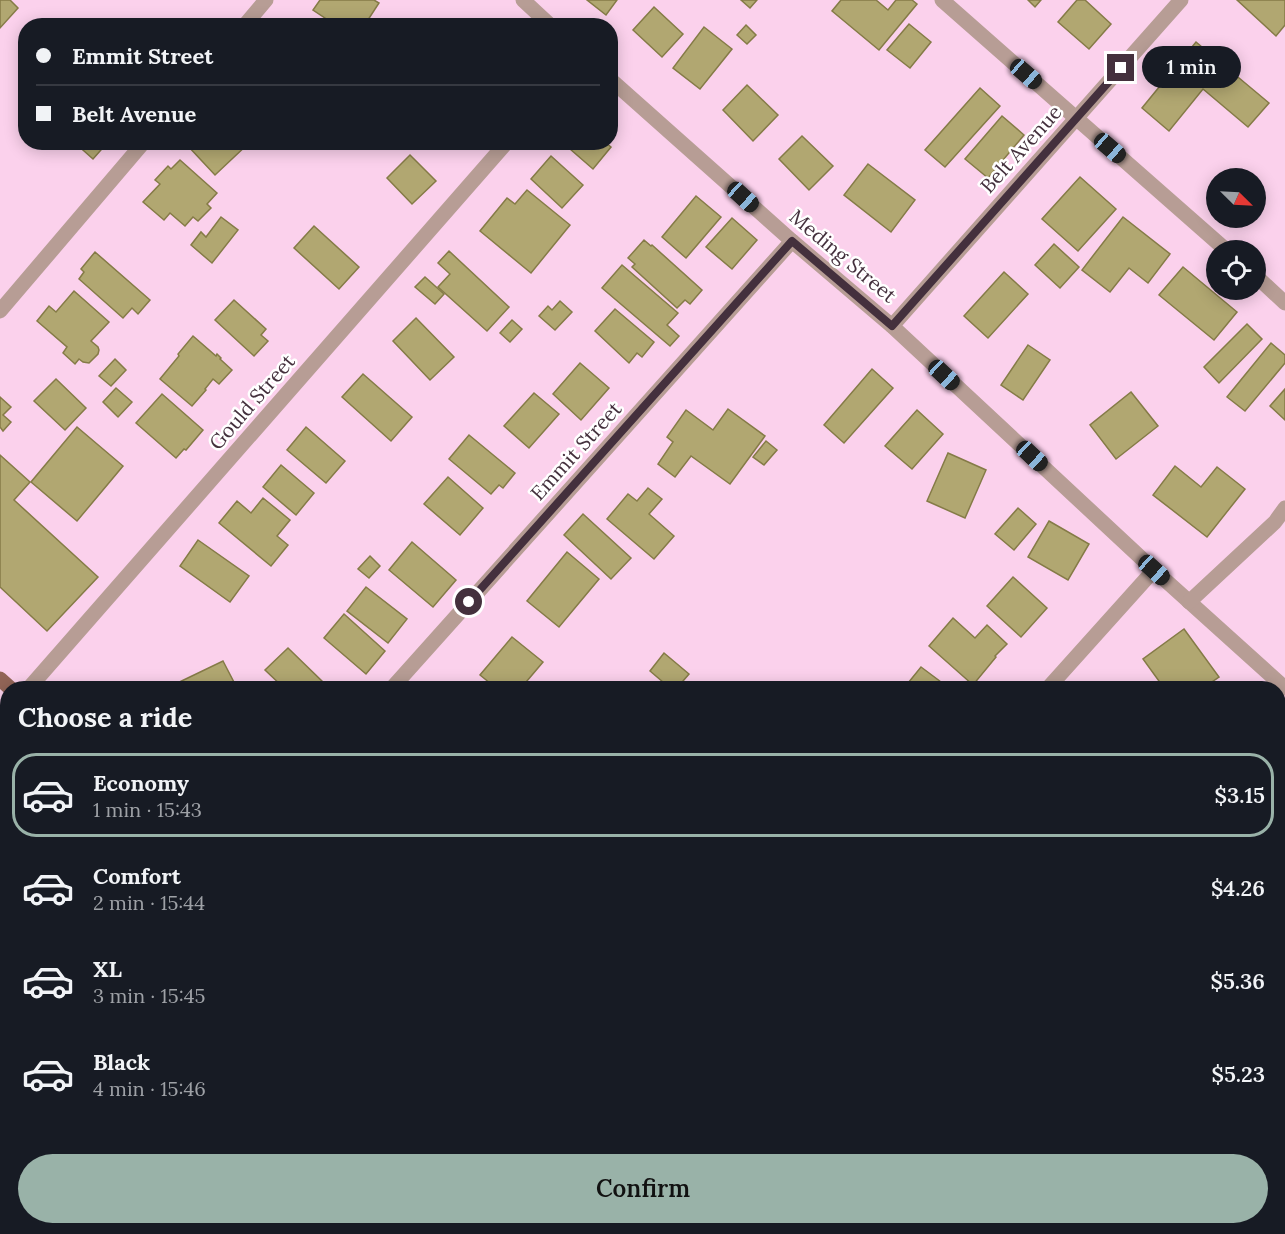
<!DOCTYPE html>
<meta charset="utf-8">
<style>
body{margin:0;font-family:Lora,serif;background:#20242c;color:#f1f3f6;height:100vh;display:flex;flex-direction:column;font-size:22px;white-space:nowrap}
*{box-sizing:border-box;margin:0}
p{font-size:20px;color:#9ea1a6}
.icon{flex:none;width:33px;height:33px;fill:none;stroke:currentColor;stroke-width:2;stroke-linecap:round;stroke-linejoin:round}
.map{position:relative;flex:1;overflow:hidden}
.sheet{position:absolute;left:0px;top:681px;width:1286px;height:554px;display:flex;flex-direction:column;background:#171b24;border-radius:24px 24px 0 0;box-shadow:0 3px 15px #0003}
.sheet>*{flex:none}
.banner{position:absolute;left:18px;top:18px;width:600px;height:132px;border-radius:24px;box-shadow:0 3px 15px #0003;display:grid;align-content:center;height:132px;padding:0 18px;background:#171b24}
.needle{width:39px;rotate:114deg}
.buttons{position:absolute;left:1206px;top:168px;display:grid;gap:12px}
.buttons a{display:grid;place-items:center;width:60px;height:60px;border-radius:50%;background:#171b24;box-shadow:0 3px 15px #0003;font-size:30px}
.end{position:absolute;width:27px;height:27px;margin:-14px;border:8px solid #44303d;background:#fff;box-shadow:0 0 0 3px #fff}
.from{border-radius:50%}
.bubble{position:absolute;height:42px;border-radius:21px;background:#171b24;box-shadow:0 3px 15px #0003;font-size:20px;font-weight:600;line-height:42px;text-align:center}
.car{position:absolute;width:18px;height:36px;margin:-18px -9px;border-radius:8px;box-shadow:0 0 4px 2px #0007;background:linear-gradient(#222 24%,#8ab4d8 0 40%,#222 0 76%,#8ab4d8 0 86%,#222 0)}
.banner b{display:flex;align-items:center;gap:21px;height:57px;font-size:22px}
.banner b+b{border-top:2px solid #363941}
.banner i{width:15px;height:15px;background:#f1f3f6}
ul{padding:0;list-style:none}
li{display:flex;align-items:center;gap:18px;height:84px;margin:0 12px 9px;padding:0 6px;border:3px solid transparent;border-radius:24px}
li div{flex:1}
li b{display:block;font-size:22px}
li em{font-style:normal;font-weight:600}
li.current{border-color:#99b2a8}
li>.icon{width:54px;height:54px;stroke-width:1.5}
h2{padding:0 18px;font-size:27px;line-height:72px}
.cta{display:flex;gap:12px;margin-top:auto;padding:12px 18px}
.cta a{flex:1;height:69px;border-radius:36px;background:#99b2a8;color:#111;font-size:24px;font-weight:600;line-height:69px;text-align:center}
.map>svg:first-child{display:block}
.building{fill:#b1a771;stroke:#857b47;stroke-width:1.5}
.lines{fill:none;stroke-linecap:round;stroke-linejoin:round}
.minor{stroke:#b79d95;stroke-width:15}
.major{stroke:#926557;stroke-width:15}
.route{stroke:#44303d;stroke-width:8}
.labels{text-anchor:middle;stroke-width:5;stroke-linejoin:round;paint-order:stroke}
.street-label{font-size:20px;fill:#44303d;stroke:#fff}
</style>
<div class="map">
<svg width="1285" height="1234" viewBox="0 0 1285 1234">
<rect width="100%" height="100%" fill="#fbd1ec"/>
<g class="building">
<polygon points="0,0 10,0 18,8 0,28"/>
<polygon points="320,0 374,0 379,3 364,26 337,26 313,10"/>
<polygon points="587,0 617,0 606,15"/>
<polygon points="741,0 757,0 750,8"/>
<polygon points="841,0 876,0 888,10 896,0 912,0 917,4 879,50 832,11"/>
<polygon points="1028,0 1041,0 1035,7"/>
<polygon points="1077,0 1085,0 1111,24 1089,49 1058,22"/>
<polygon points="1237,0 1285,0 1285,25 1276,36"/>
<polygon points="654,7 683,34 662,57 633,30"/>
<polygon points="909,24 931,42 910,68 887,50"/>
<polygon points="746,25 756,35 747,44 737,35"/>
<polygon points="704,27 732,49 700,89 673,68"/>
<polygon points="1196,42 1269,103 1248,127 1203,89 1169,131 1142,108"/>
<polygon points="747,85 778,115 753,141 723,110"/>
<polygon points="980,88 1000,106 945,167 925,150"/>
<polygon points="1002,116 1024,135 988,178 965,159"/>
<polygon points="802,136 833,166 809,190 779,159"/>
<polygon points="74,142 108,142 93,159"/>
<polygon points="190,142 250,142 215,175 187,145"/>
<polygon points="562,142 605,142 611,147 593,169"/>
<polygon points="410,155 436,181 412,204 387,178"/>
<polygon points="551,156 583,185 562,208 531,179"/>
<polygon points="180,160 217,193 207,204 211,208 198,221 193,217 185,226 170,213 164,220 143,202 160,184 155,180 168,166 171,169"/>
<polygon points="868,164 915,200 891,232 844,195"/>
<polygon points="1080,177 1116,209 1078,251 1042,219"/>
<polygon points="527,190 570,225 531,273 480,231 507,198 515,204"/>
<polygon points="696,196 721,217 686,258 662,237"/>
<polygon points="221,217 238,230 212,263 191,245 201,232 206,237"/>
<polygon points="1123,217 1170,254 1148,283 1129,268 1110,292 1082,270"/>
<polygon points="732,218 757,240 732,269 706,247"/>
<polygon points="314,226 359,267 339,289 294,248"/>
<polygon points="644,240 651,246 652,245 702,290 690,304 685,300 677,308 632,267 635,264 628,258"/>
<polygon points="1054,244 1079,267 1060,288 1035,265"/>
<polygon points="449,251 509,307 487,331 438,287 450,274 438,263"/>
<polygon points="95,252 150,300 138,314 132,308 123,318 79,279 84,272 81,269"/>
<polygon points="622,265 678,313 667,325 679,336 670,346 602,288"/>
<polygon points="1183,267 1237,312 1214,340 1159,295"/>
<polygon points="1004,272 1028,294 988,338 964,316"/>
<polygon points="425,277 444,294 435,304 415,287"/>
<polygon points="74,291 109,322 91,341 98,347 99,350 98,354 89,363 83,362 79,359 75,364 63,353 67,347 37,321 49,306 56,312"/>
<polygon points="234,300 266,329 261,335 268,341 254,356 215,320"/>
<polygon points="560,301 572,312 555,330 539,316 548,306 552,310"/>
<polygon points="615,309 654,342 642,357 637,353 629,363 595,331"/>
<polygon points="416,318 454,357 430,380 393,341"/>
<polygon points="512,320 522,329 510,342 500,333"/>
<polygon points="1247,324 1262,339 1219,383 1204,367"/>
<polygon points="193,336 216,356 217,354 221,358 220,359 232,370 219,384 213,379 205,389 206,390 192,406 160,379 179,356 178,354"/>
<polygon points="1271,343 1285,355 1285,363 1245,411 1227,397"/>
<polygon points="1028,345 1050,360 1023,400 1001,385"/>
<polygon points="115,359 126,370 111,386 99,376"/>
<polygon points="580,363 609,388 581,420 553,394"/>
<polygon points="872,369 893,388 844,443 824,425"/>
<polygon points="363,374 412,417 391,441 342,397"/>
<polygon points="56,379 86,408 65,430 34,401"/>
<polygon points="116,388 132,402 118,417 103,402"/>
<polygon points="1285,389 1285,420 1270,406"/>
<polygon points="1131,392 1158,426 1116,459 1090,425"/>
<polygon points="534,393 559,414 529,448 504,426"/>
<polygon points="162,394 203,430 186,450 184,449 176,458 136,423"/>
<polygon points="0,397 11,407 3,415 11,422 3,431 0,427"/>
<polygon points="728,409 765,436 730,484 691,456 675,477 658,464 673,442 667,437 686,410 713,430"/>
<polygon points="917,410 943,434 912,469 885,446"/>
<polygon points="77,427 123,466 77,521 31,482"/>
<polygon points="306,427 345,461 326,483 287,450"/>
<polygon points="469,435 515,473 503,488 499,485 491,494 449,459"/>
<polygon points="766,441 777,450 764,465 753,457"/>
<polygon points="948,453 986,470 965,518 927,501"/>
<polygon points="0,455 30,482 14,500 98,577 47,631 0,587"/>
<polygon points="281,465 314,493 296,515 263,487"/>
<polygon points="1175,466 1201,487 1217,467 1245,489 1207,537 1153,495"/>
<polygon points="448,477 483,508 460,535 424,504"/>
<polygon points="648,488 662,499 649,514 674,536 654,559 607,519 628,494 637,501"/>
<polygon points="263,498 290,520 277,536 288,545 271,566 219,523 237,501 251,513"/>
<polygon points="1018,508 1036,524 1014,550 995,534"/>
<polygon points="583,514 631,558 611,579 564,535"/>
<polygon points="1049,521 1089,544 1068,580 1028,557"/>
<polygon points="198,540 249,576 230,602 180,566"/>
<polygon points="412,542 456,580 433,607 389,570"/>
<polygon points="567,552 599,579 559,627 527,601"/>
<polygon points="370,556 380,566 369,578 358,569"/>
<polygon points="1013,577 1047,608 1021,637 987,606"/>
<polygon points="366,587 407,619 388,643 347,611"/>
<polygon points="344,614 385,651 366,674 324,638"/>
<polygon points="953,618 975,638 987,625 1007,644 995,656 996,657 973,685 929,646"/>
<polygon points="1184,629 1219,677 1203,688 1187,688 1184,685 1179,688 1164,688 1143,659"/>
<polygon points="512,637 543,662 521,688 496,688 480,675"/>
<polygon points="288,648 326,685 322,688 284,688 265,670"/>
<polygon points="664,653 689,674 677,688 670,688 650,671"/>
<polygon points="223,661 237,688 167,688"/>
<polygon points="921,667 949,688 904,688"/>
<polygon points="1278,848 1285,848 1285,899 1278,900"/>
<polygon points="0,943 8,949 8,953 0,962"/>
<polygon points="8,984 8,999 0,992"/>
<polygon points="1278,1021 1285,1024 1285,1078 1278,1075"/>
<polygon points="1278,1098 1285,1104 1278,1112"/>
<polygon points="149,1227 158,1227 166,1234 142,1234"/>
<polygon points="218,1227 224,1227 231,1234 212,1234"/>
<polygon points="709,1227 780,1227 774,1234 717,1234"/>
<polygon points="895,1227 896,1227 904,1234 888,1234"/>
<polygon points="921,1227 946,1227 939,1234 928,1234"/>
</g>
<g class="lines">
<g class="minor">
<polyline points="523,0 551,26"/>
<polyline points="942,0 1226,250"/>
<polyline points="244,26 266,0"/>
<polyline points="610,79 792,241 892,326 1154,570 1285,688"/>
<polyline points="1256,276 1285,303"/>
<polyline points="0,311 144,142"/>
<polyline points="892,326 1181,0"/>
<polyline points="1189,602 1275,522 1285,508"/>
<polyline points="29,688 507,142"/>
<polyline points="392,688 792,241"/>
<polyline points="1048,688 1154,570"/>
<polyline points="0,862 8,869"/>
<polyline points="1278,967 1285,966"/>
<polyline points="414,1227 421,1234"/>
<polyline points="330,1234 336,1227"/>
<polyline points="1018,1234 1024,1227"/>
</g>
<g class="major">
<polyline points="0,679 10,688"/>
<polyline points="0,796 8,803"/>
<polyline points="477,1227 485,1234"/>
<polyline points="612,1227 620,1234"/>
</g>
</g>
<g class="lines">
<polyline class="route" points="469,602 792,241 892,326 1121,68"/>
</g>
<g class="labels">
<g class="street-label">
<text transform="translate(1021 149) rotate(-48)" y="7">Belt Avenue</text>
<text transform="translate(843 256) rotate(40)" y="7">Meding Street</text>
<text transform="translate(252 402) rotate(-49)" y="7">Gould Street</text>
<text transform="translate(576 451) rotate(-48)" y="7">Emmit Street</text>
</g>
</g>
</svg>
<div class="buttons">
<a><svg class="needle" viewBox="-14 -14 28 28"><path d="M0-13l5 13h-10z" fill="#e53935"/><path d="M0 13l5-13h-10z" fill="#9ea1a6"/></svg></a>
<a><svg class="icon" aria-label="locate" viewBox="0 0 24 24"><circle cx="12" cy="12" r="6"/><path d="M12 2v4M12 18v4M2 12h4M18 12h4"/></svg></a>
</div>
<i class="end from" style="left:469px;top:602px"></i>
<i class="end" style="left:1121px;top:68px"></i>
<div class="bubble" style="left:1142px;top:46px;width:99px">1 min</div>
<i class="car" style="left:1026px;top:74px;rotate:131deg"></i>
<i class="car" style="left:1110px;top:148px;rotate:131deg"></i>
<i class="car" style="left:743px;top:197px;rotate:132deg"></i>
<i class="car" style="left:944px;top:375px;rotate:133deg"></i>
<i class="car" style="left:1032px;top:456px;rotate:133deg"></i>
<i class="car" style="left:1154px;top:570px;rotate:132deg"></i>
<div class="banner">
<b><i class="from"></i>Emmit Street</b>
<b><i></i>Belt Avenue</b>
</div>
<section class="sheet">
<h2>Choose a ride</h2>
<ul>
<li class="current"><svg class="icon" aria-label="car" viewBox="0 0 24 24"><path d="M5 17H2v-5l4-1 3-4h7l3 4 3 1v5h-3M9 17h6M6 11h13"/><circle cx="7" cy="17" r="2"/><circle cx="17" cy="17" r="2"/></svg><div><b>Economy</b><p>1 min · 15:43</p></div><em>$3.15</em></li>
<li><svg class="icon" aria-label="car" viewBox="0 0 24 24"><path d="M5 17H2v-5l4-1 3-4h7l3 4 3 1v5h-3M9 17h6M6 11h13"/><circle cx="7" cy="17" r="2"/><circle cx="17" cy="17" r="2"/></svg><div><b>Comfort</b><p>2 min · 15:44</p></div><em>$4.26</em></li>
<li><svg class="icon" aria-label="car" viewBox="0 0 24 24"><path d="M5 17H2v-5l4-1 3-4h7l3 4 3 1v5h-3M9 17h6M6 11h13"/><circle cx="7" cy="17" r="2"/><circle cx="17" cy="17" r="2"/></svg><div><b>XL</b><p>3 min · 15:45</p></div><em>$5.36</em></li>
<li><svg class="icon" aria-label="car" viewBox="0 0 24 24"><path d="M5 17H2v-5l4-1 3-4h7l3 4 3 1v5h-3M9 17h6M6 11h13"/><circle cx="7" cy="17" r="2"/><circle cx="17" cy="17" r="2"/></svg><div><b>Black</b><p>4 min · 15:46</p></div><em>$5.23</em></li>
</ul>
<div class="cta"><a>Confirm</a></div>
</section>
</div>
